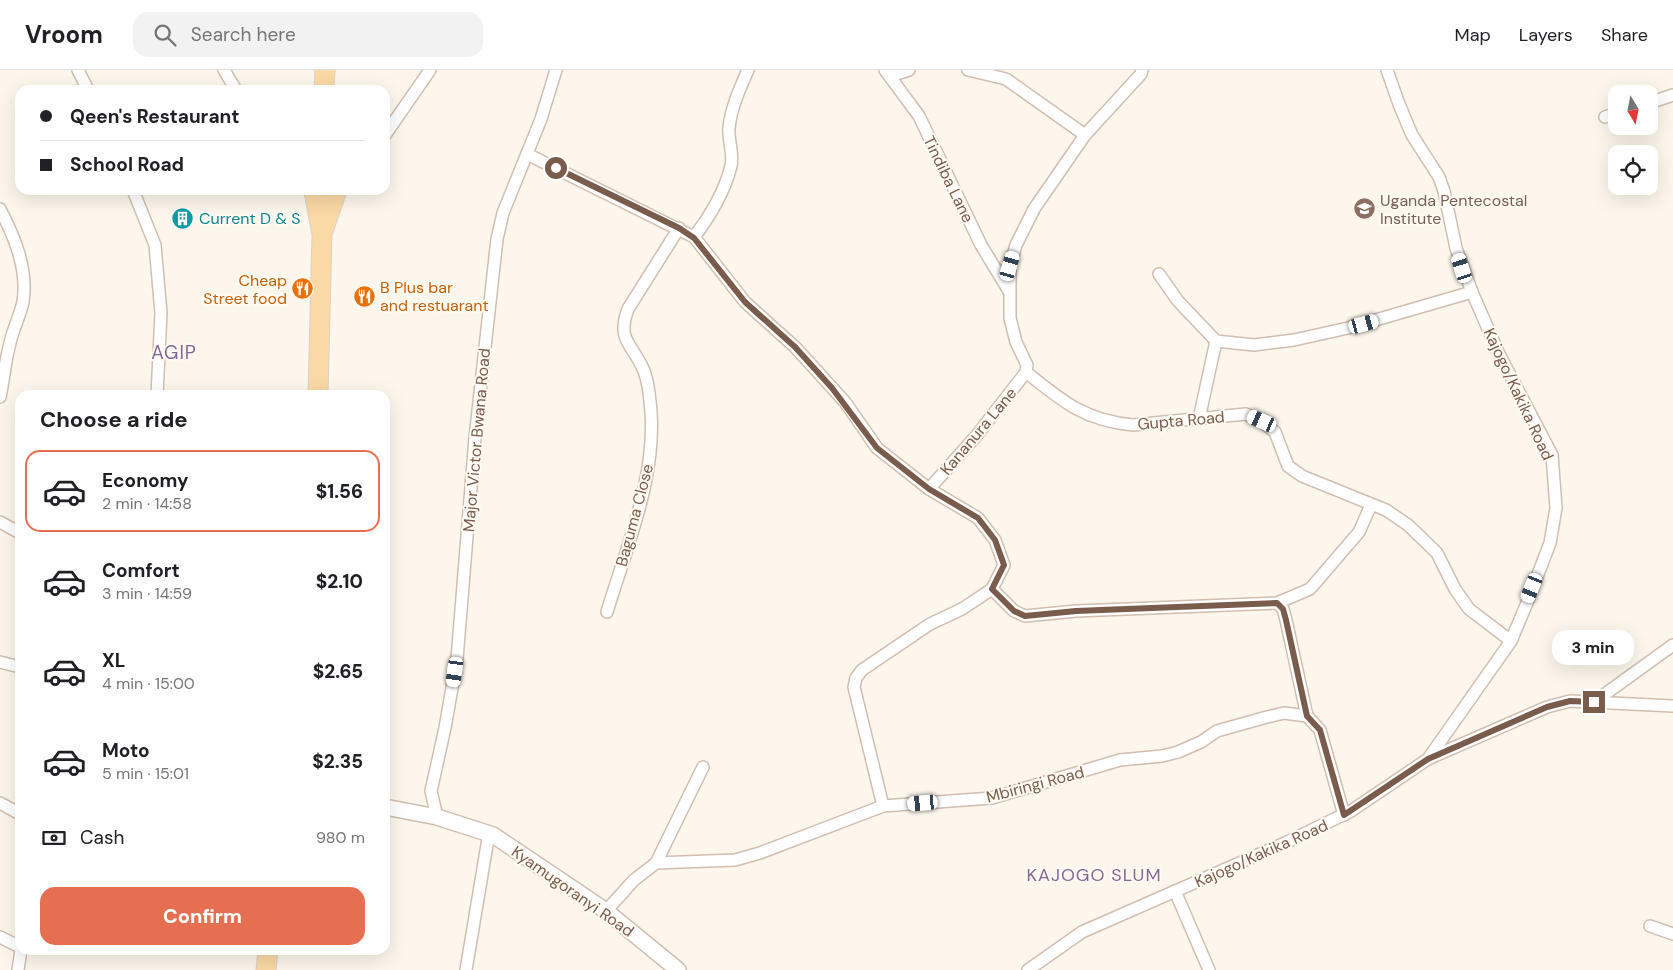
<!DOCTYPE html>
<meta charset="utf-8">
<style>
body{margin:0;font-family:"DM Sans",sans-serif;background:#f2f2f2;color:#202124;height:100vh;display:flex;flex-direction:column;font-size:19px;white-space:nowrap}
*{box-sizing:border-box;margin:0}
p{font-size:16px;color:#757577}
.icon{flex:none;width:28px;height:28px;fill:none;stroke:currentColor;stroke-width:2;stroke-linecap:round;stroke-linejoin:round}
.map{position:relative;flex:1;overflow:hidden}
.drawer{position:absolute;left:15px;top:320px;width:375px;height:565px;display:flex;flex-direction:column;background:#fff;border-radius:15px;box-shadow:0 5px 20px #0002}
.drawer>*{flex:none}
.banner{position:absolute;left:15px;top:15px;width:375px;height:110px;border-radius:15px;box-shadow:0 5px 20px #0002;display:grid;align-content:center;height:110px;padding:0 25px;background:#fff}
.needle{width:32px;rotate:170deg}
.buttons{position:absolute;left:1608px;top:15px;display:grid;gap:10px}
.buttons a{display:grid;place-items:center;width:50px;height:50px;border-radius:10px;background:#fff;box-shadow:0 5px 20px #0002;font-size:25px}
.end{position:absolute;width:22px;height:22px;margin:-11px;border:6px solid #7a5c4d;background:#fff;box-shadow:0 0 0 2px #fff}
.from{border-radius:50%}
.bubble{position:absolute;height:35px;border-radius:15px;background:#fff;box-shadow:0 5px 20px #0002;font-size:16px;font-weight:800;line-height:35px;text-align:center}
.car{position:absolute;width:15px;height:30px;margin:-15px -8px;border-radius:6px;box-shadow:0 0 4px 1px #0007;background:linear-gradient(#fff 24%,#345 0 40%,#fff 0 76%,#345 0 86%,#fff 0)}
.banner b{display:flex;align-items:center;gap:18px;height:48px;font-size:19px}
.banner b+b{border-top:1px solid #e0e0e0}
.banner i{width:12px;height:12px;background:#202124}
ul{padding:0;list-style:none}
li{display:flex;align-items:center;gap:15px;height:82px;margin:0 10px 8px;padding:0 15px;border:2px solid transparent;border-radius:15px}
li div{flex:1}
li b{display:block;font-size:19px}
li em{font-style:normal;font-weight:800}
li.active{border-color:#e76f51}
li>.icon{width:45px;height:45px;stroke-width:1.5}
h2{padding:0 25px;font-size:22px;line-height:60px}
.pay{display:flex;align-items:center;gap:12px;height:55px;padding:0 25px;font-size:19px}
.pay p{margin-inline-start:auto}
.action{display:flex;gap:10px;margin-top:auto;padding:10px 25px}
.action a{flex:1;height:58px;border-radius:15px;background:#e76f51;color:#fff;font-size:20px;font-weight:800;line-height:58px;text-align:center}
header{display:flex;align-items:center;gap:30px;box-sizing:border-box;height:70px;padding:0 25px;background:#fff;border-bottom:1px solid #e0e0e0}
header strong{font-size:24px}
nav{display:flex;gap:28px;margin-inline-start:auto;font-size:18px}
.search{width:350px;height:45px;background:#f2f2f2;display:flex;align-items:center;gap:12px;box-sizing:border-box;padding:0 18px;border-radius:15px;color:#757577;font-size:19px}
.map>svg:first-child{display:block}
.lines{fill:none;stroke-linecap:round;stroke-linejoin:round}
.minor-casing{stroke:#d1beb0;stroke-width:14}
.tertiary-casing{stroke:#d1beb0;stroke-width:18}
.primary-casing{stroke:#dad1cd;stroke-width:21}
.minor{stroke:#fff;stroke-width:11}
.tertiary{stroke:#fff;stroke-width:15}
.primary{stroke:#fbd9a5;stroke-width:19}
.route{stroke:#7a5c4d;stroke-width:6}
.labels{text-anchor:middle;stroke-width:4;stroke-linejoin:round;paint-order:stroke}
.street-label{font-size:16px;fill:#7a5c4d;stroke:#fffaf3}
.education-label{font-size:16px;fill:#785e54;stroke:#fffaf3;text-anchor:start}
.culture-label{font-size:16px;fill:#0d838f;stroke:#fffaf3;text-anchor:start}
.food-label{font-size:16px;fill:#c56008;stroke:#fffaf3;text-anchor:end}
.neighbourhood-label{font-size:18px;letter-spacing:1px;fill:#846695;stroke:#fffaf3}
.quarter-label{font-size:19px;letter-spacing:1px;fill:#846695;stroke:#fffaf3}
</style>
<header>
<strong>Vroom</strong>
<div class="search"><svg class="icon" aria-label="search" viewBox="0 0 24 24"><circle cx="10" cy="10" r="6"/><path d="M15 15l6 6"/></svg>Search here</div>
<nav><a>Map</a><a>Layers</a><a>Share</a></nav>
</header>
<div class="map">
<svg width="1673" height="900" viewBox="0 0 1673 900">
<rect width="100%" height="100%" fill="#fdf6ec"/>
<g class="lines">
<defs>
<g id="minor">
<polyline points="78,0 88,20"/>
<polyline points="224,0 236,20"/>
<polyline points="885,0 919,46 981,175 1009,221"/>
<polyline points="968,0 1006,9 1085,65"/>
<path d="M1142,0l-1,4 -56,61 -51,74 -18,36 -6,21v52l6,24 11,23 -1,7c36,29 59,49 107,53l113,-11 15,7 14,11 13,34 14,10 84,34 22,15 29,28 18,36 14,20 42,32"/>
<polyline points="890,6 909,0"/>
<polyline points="1649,33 1673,25"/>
<polyline points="1605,47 1616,43"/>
<polyline points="385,65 430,0"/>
<polyline points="527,84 694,167 745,232 795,277 845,332 877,378 929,419 978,448 995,470 1004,495 992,519 1014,541 1025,546 1076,541 1277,533 1283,539 1286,550 1307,646"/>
<polyline points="133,120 155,175 161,243 157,325"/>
<path d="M0,139c15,29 28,60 23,93 -3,14 -10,27 -13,41 -5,18 -6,36 -10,54"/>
<path d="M694,167c15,-19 31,-46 37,-71 3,-12 -3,-25 -2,-38 2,-20 11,-40 19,-58"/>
<polyline points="1159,204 1178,231 1216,271 1254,275 1294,270 1348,258 1472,222"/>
<polyline points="1199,349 1216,271"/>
<polyline points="929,419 977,365 1026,302"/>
<polyline points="0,452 20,463"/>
<polyline points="1277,533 1310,519 1359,462 1371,435"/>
<path d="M607,542c20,-67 52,-140 43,-211 -1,-10 -2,-20 -6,-30 -11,-27 -28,-30 -16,-62l51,-81"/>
<polyline points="0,592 20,597"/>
<polyline points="1594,632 1673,575"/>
<polyline points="1430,688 1547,637 1570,631 1673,636"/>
<polyline points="0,733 20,744"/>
<polyline points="883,736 854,617 856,608 862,600 930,554 962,539 992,519"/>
<polyline points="437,747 431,721 445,658 457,589 475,368 497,169 503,143 541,49 556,0"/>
<polyline points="656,793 735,790 760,783 883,736 992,728 1120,690 1162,686 1178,682 1201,672 1217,661 1267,647 1284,643 1307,646 1320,660 1344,745"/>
<polyline points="1175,821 1209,900"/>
<polyline points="606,841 634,810 656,793 703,697"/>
<polyline points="1650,856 1673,864"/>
<polyline points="0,867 20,877"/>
<polyline points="18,900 21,880"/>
<polyline points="466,900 489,763"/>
<polyline points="1028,900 1082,862 1285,773 1351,741 1428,689 1511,571 1527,533 1550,473 1556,438 1552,385 1499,284 1472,222 1456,178 1444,121 1439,107 1412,65 1399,34 1387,0"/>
</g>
<polyline id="tertiary" points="385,737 437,747 493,765 606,841 678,900"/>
<g id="primary">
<polyline points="324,20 325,0"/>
<polyline points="314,122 322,164 318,325"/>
<polyline points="323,161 337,120"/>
<polyline points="266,900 268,880"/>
</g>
</defs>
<use href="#minor" class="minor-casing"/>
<use href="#tertiary" class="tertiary-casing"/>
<use href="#primary" class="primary-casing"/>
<use href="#minor" class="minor"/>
<use href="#tertiary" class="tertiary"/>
<use href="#primary" class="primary"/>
</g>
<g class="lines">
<polyline class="route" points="556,98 679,158 694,168 745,232 795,277 832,318 877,378 929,419 978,448 995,470 1004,495 992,519 1014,541 1025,546 1076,541 1277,533 1283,539 1286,550 1307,646 1320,660 1344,745 1428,689 1547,637 1570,631 1594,632"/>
</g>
<defs>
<symbol id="school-disc" viewBox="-11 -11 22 22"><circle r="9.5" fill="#8d6e63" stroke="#fffaf3"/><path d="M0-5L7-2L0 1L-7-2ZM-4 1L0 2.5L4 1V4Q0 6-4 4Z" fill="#fff"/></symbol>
<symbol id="building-disc" viewBox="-11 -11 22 22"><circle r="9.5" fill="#0f9aa8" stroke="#fffaf3"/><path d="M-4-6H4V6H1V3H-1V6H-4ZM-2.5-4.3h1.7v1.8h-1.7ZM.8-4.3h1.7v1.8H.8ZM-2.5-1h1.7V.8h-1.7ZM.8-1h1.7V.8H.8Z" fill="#fff"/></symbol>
<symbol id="restaurant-disc" viewBox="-11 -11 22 22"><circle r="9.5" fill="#e8710a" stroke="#fffaf3"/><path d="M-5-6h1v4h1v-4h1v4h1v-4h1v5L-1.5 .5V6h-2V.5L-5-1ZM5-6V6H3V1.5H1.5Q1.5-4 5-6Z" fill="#fff"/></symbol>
</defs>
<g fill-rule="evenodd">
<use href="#school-disc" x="1352" y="126" width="25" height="25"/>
<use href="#building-disc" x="170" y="136" width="25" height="25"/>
<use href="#restaurant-disc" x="290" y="206" width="25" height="25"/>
<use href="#restaurant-disc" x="352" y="214" width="25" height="25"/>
</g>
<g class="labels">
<g class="street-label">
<text transform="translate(949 109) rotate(64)" y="6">Tindiba Lane</text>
<text transform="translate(1519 324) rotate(65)" y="6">Kajogo/Kakika Road</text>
<text transform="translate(1181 350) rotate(-5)" y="6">Gupta Road</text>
<text transform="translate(978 361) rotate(-50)" y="6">Kananura Lane</text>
<text transform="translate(476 370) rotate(-85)" y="6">Major Victor Bwana Road</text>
<text transform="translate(634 445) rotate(-75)" y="6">Baguma Close</text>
<text transform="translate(1035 714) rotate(-15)" y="6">Mbiringi Road</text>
<text transform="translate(1261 783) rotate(-24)" y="6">Kajogo/Kakika Road</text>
<text transform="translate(573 821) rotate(35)" y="6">Kyamugoranyi Road</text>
</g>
<g class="education-label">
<text x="1380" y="136">Uganda Pentecostal<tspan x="1380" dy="18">Institute</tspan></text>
</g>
<g class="culture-label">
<text x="199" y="154">Current D &amp; S</text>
</g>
<g class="food-label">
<text x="287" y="216">Cheap<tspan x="287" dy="18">Street food</tspan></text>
<text x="380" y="223" text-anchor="start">B Plus bar<tspan x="380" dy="18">and restuarant</tspan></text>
</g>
<g class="neighbourhood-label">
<text x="1094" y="811">KAJOGO SLUM</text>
</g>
<g class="quarter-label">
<text x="174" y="289">AGIP</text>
</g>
</g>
</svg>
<div class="buttons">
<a><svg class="needle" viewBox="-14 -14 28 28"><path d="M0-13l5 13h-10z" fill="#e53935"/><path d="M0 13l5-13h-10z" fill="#757577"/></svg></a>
<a><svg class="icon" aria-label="locate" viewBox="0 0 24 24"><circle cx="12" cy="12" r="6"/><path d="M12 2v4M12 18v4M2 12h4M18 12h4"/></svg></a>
</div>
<i class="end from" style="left:556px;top:98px"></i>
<i class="end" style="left:1594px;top:632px"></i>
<div class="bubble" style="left:1552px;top:560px;width:82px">3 min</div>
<i class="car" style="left:1010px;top:196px;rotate:16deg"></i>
<i class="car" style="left:1462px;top:198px;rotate:342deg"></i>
<i class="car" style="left:1364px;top:254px;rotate:75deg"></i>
<i class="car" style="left:1262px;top:351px;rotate:294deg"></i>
<i class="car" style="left:1532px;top:518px;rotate:202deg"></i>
<i class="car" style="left:455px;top:602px;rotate:188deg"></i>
<i class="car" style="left:923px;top:733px;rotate:265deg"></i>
<div class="banner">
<b><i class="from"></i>Qeen's Restaurant</b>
<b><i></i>School Road</b>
</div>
<section class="drawer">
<h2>Choose a ride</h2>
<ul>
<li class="active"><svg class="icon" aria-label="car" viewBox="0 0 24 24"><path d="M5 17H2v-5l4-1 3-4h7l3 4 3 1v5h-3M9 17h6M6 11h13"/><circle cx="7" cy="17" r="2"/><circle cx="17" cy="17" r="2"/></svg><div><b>Economy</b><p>2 min · 14:58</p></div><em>$1.56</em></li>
<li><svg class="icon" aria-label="car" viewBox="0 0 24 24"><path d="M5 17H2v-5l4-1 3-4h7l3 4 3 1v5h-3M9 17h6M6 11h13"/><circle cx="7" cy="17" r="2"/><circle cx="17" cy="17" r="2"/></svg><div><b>Comfort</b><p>3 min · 14:59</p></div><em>$2.10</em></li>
<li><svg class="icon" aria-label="car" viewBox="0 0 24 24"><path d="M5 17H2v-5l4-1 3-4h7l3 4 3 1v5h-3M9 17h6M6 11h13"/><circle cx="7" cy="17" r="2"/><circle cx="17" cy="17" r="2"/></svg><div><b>XL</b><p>4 min · 15:00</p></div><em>$2.65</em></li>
<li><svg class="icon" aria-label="car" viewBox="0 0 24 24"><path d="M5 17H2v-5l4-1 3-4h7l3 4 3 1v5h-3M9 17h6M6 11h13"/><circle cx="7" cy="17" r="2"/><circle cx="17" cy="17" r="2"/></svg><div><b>Moto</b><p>5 min · 15:01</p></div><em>$2.35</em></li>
</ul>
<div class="pay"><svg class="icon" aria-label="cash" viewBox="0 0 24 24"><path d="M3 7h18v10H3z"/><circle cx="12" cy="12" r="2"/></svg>Cash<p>980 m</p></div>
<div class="action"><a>Confirm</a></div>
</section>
</div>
